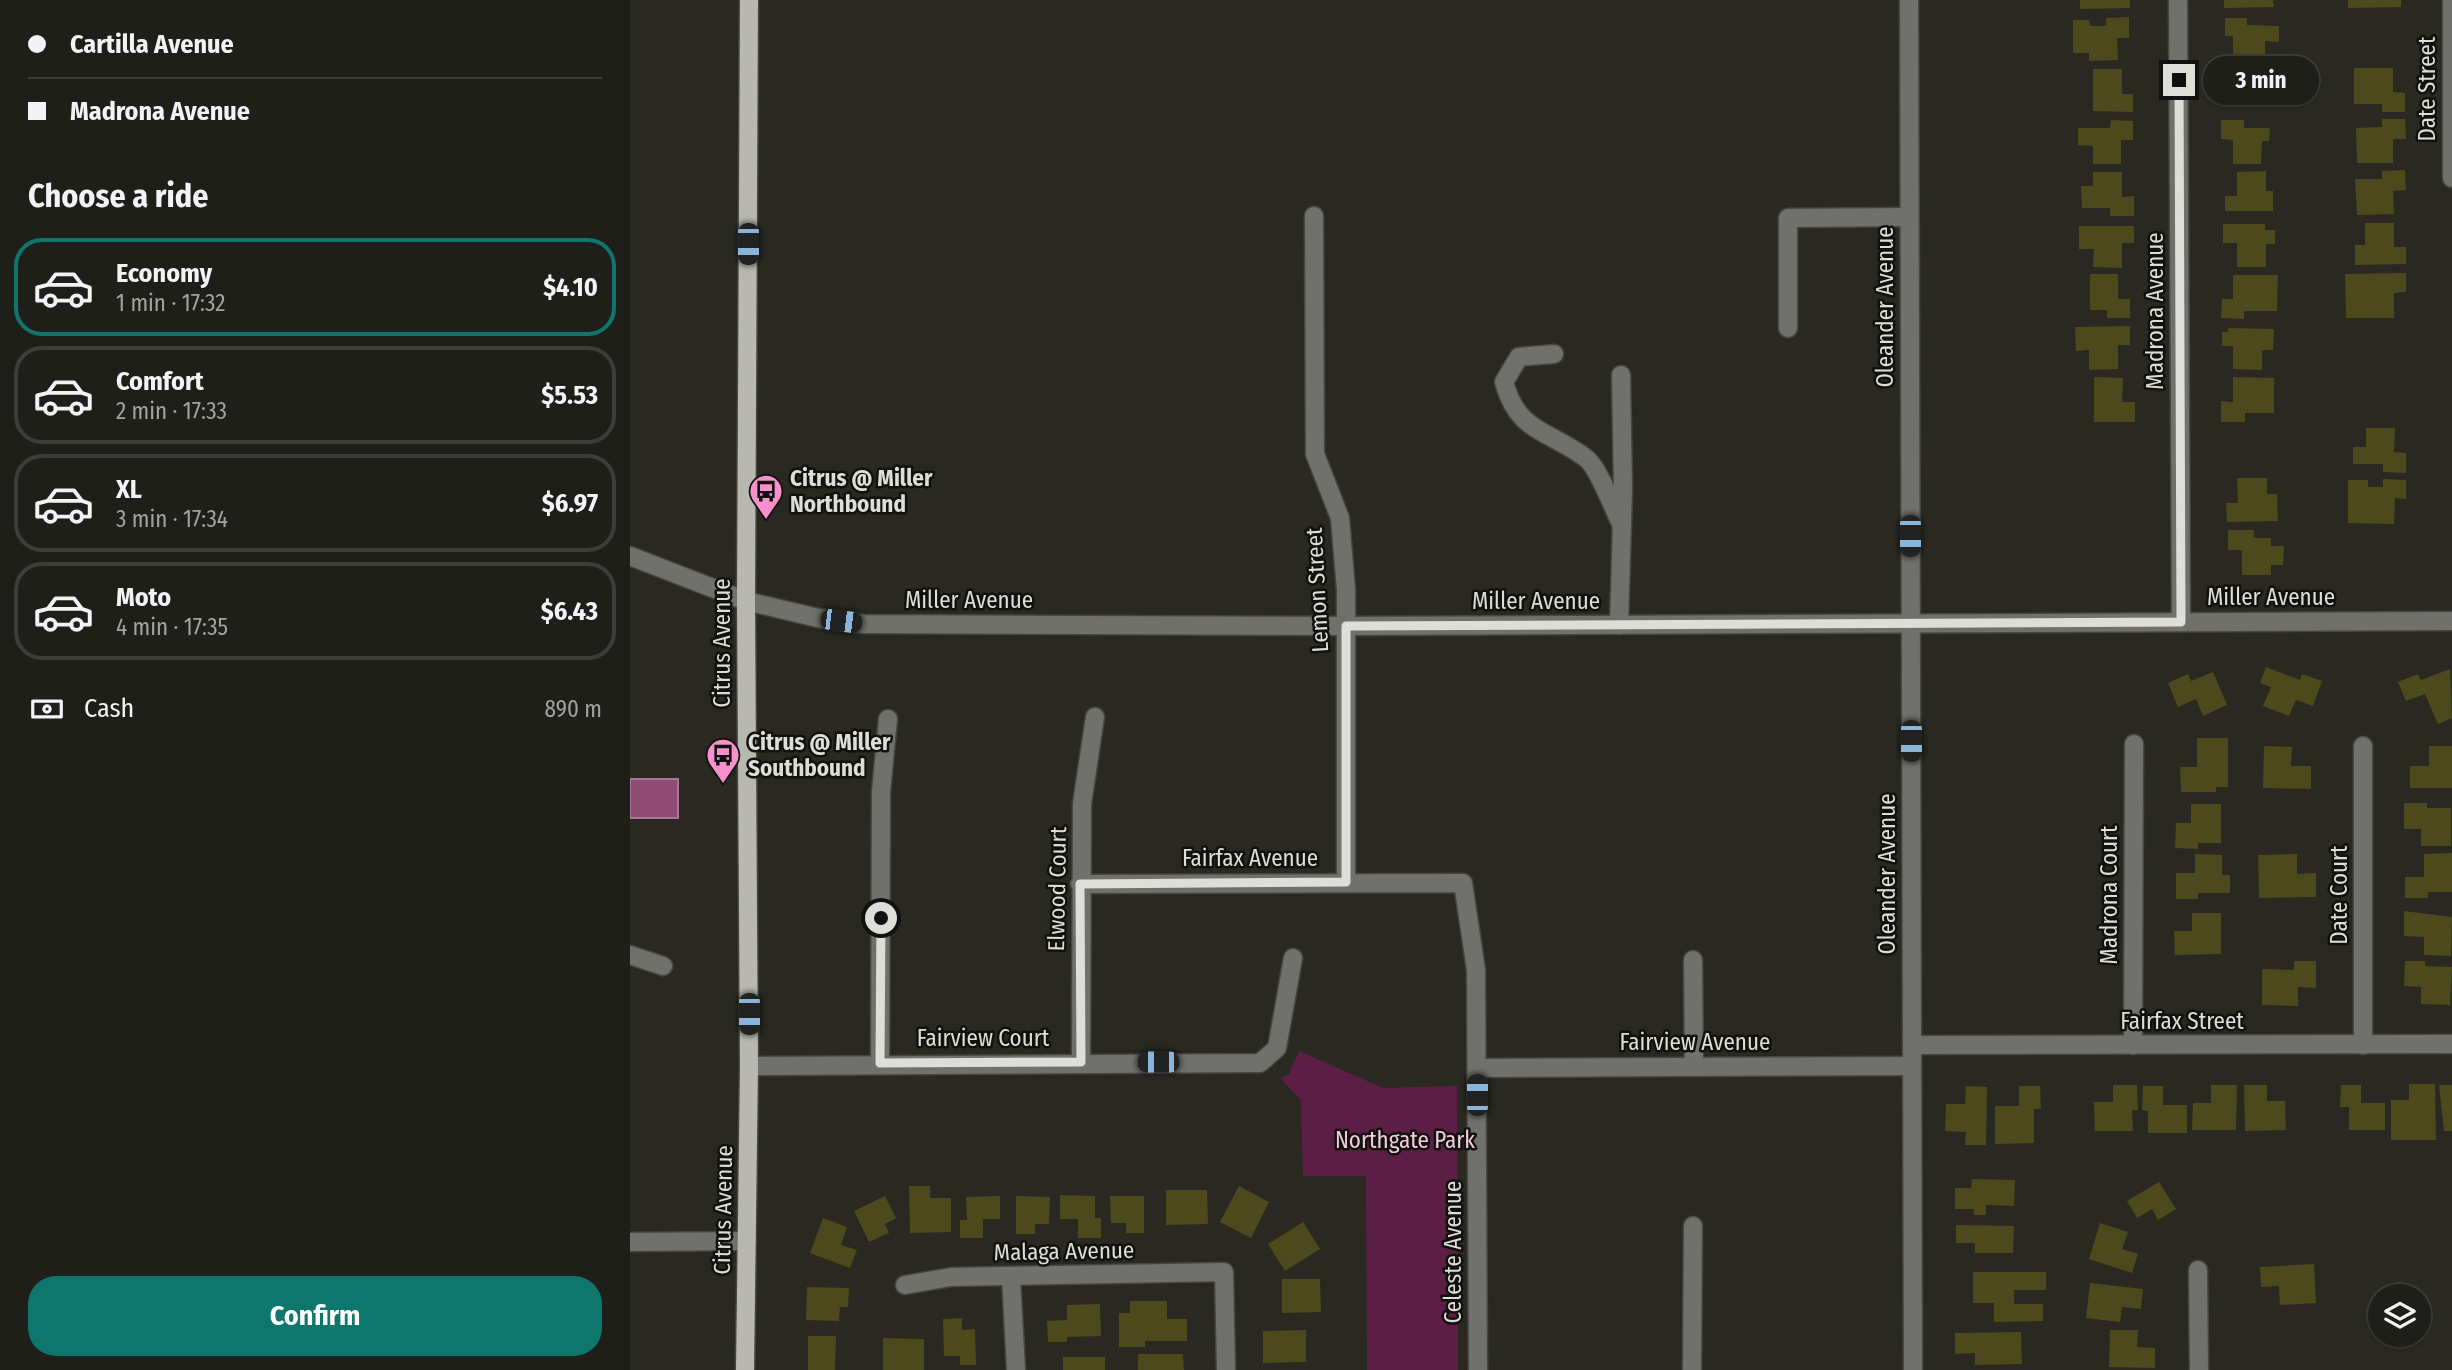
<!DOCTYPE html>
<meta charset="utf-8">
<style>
body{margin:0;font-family:"Fira Sans Condensed",sans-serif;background:#2c2c27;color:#f1f3f6;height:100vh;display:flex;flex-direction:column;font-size:26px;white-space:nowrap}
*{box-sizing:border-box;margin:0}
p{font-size:23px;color:#a1a2a2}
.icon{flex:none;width:38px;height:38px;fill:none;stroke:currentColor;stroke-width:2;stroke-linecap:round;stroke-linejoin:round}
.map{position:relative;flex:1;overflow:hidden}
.side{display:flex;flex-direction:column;background:#1f1f1a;width:630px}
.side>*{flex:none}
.guide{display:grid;align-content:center;height:154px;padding:0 28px;background:#1f1f1a}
.controls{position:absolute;left:1738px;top:1284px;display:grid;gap:14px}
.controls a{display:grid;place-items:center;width:63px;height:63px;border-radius:50%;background:#1f1f1a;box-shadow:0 2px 5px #0004,0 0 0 2px #3c3d39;font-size:35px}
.end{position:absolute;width:32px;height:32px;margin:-16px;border:9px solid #deded9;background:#111;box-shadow:0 0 0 4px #111}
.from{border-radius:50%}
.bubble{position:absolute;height:49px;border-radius:24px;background:#1f1f1a;box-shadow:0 2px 5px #0004,0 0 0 2px #3c3d39;font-size:23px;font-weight:700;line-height:49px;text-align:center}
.car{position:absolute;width:21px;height:42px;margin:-21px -10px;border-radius:9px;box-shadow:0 0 5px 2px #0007;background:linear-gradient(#222 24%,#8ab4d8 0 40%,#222 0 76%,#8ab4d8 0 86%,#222 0)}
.guide b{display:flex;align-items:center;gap:24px;height:66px;font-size:26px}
.guide b+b{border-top:2px solid #3c3d39}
.guide i{width:18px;height:18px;background:#f1f3f6}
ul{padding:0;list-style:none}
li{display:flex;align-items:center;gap:21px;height:98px;margin:0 14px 10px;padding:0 14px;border:4px solid #3c3d39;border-radius:28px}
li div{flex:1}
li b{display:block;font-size:26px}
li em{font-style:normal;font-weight:700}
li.active{border-color:#0f766e}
li>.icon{width:63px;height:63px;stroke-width:1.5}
h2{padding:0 28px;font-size:32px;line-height:84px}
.pay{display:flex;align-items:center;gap:18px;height:77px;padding:0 28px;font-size:26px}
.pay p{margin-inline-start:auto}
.action{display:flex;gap:14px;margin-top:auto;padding:14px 28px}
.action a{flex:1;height:80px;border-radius:28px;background:#0f766e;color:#fff;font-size:28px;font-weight:700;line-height:80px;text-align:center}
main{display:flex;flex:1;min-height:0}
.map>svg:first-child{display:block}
.green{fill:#5c1e45}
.water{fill:#904a74;stroke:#a77692;stroke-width:2}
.building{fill:#4c491c}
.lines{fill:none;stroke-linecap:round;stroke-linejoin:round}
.minor-casing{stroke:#46463f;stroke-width:21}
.major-casing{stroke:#46463f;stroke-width:21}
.minor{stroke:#70706c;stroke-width:18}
.major{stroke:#b8b8b0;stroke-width:18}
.route{stroke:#deded9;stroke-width:9}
.labels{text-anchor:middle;stroke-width:5;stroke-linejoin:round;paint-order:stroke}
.street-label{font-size:23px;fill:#deded9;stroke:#12110e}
.poi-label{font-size:23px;font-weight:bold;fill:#deded9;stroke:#12110e;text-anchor:start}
.park-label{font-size:23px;fill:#f3c9e0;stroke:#12110e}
</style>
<main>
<section class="side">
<div class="guide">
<b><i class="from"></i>Cartilla Avenue</b>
<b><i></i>Madrona Avenue</b>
</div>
<h2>Choose a ride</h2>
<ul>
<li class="active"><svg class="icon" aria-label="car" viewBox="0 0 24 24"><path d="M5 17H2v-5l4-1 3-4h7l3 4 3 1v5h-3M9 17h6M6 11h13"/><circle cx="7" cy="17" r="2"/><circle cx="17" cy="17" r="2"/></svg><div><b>Economy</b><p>1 min · 17:32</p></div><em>$4.10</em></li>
<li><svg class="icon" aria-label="car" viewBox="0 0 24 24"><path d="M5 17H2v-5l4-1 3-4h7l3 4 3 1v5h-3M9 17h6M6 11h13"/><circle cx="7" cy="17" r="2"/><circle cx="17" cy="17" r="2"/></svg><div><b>Comfort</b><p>2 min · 17:33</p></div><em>$5.53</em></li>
<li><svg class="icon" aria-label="car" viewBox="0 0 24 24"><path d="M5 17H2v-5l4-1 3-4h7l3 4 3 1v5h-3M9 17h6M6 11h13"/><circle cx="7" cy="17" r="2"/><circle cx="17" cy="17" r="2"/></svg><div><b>XL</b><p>3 min · 17:34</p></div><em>$6.97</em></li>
<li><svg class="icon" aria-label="car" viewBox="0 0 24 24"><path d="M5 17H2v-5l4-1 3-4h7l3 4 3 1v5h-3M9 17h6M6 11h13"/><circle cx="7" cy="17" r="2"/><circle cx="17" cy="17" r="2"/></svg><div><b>Moto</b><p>4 min · 17:35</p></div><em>$6.43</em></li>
</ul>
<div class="pay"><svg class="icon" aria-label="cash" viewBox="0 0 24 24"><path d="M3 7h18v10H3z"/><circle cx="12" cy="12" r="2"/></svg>Cash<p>890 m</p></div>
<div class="action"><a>Confirm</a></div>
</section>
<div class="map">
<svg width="1822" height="1370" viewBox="0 0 1822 1370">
<rect width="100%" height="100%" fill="#292922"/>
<polygon class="green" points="669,1051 753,1088 827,1086 828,1370 737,1370 736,1176 673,1176 671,1100 650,1078 659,1074"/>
<rect class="water" x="0" y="779" width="48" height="39"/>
<g class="building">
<polygon points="1450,0 1500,0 1500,8 1450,9"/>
<polygon points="1594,0 1643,0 1644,7 1594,8"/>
<polygon points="1718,0 1771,0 1771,7 1718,8"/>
<polygon points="1499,17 1499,38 1487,38 1488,60 1459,61 1459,53 1443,53 1443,20 1459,20 1460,26 1476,26 1476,18"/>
<polygon points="1595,18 1617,18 1617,25 1649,26 1649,42 1635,41 1635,61 1603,61 1603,36 1595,36"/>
<polygon points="1724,68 1763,68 1763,92 1775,93 1775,112 1752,112 1752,104 1724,104"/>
<polygon points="1463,69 1492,69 1492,94 1503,94 1503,112 1463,111"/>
<polygon points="1752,119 1775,119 1776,139 1763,139 1763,163 1727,163 1726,128 1752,127"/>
<polygon points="1481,120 1503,121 1503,140 1491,140 1491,164 1463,164 1463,146 1448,145 1448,128 1480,128"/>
<polygon points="1591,120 1614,120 1614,128 1640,128 1639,141 1632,141 1631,164 1603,164 1603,140 1591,139"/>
<polygon points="1775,170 1776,190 1763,191 1764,214 1727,215 1725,179 1752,179 1752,171"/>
<polygon points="1636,171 1636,191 1643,191 1643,211 1595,211 1595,196 1607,196 1607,172"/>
<polygon points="1463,172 1492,172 1492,197 1504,196 1504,216 1480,216 1480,208 1452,208 1451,186 1463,186"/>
<polygon points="1735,223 1764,223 1764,247 1776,247 1776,264 1725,265 1725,245 1735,245"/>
<polygon points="1593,224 1635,224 1635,230 1645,230 1645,244 1636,244 1636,267 1607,267 1607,243 1593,243"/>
<polygon points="1449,226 1504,226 1504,243 1492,243 1492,268 1463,267 1464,249 1449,249"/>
<polygon points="1776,273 1776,292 1764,293 1764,318 1716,318 1715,274"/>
<polygon points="1460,274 1488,274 1488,299 1500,299 1500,318 1477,318 1477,310 1460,310"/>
<polygon points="1603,275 1648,275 1647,311 1614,311 1614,319 1591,318 1592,299 1603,299"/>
<polygon points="1500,326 1500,345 1488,345 1488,369 1459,370 1459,350 1446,351 1445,327"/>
<polygon points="1598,328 1644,329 1643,350 1632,350 1632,370 1603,369 1603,346 1592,346 1592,332 1598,332"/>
<polygon points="1464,377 1493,378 1492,402 1505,402 1505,422 1464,422"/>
<polygon points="1603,377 1644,378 1644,413 1615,413 1615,422 1591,422 1591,401 1603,402"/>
<polygon points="1736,428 1765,428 1764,452 1776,453 1776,473 1753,472 1753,464 1723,464 1723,447 1736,447"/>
<polygon points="1607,478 1637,478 1637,494 1647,494 1648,521 1597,522 1596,503 1608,503"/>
<polygon points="1753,479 1776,480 1776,499 1765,498 1764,524 1718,523 1718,480 1738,480 1738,487 1753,487"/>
<polygon points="1598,530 1624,530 1624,538 1641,538 1641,546 1654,546 1653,565 1641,565 1641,575 1612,575 1612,550 1598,550"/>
<polygon points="1636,667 1670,680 1672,674 1692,681 1683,706 1666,700 1659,716 1633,706 1641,687 1630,683"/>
<polygon points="1820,669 1822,718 1808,724 1795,694 1776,701 1768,682 1788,674 1791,680"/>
<polygon points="1583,672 1597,705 1573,716 1566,699 1548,707 1538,683 1558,674 1561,681"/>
<polygon points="1567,738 1598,738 1598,787 1586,787 1586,792 1551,792 1550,767 1567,767"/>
<polygon points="1634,746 1662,747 1661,766 1681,766 1681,789 1633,788"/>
<polygon points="1799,746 1822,746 1822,788 1780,788 1780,766 1799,766"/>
<polygon points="1774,803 1797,803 1797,808 1821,808 1821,846 1791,846 1791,829 1774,829"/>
<polygon points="1561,804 1591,804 1591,843 1568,843 1568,849 1545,848 1546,823 1561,823"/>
<polygon points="1822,853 1822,892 1798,892 1798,898 1775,898 1775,877 1794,877 1794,854"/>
<polygon points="1565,854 1592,855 1592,875 1600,875 1600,893 1568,893 1568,899 1546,899 1546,873 1565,873"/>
<polygon points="1667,854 1667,874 1686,873 1686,897 1629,898 1628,855"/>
<polygon points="1774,911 1822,917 1821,956 1794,955 1794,937 1774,936"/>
<polygon points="1562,913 1591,913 1591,954 1545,955 1544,931 1562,931"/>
<polygon points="1664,961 1686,961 1686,988 1668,987 1668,1006 1632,1005 1632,969 1664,970"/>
<polygon points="1775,961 1795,961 1795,966 1822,967 1820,1005 1791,1004 1791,987 1774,986"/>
<polygon points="1779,1084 1805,1084 1806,1140 1761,1140 1761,1100 1779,1100"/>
<polygon points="1483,1085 1507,1085 1508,1110 1502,1110 1503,1131 1465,1131 1464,1102 1483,1102"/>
<polygon points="1581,1085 1607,1085 1606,1130 1562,1130 1563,1103 1581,1103"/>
<polygon points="1614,1085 1637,1085 1637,1101 1655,1101 1656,1130 1615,1131"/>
<polygon points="1711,1085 1731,1085 1731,1103 1755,1103 1755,1130 1719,1130 1719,1107 1710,1107"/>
<polygon points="1809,1085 1822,1085 1822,1131 1814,1131"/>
<polygon points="1336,1086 1357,1087 1356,1145 1335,1145 1336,1132 1315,1131 1316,1104 1335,1104"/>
<polygon points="1389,1086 1410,1086 1411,1109 1404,1109 1404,1143 1365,1144 1365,1106 1389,1106"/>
<polygon points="1513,1086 1533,1086 1533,1105 1557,1105 1557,1133 1518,1133 1518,1111 1512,1110"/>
<polygon points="1342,1179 1385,1180 1384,1206 1356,1205 1356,1215 1344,1215 1344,1209 1325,1209 1325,1188 1341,1188"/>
<polygon points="1529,1182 1546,1209 1528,1220 1522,1209 1507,1218 1497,1201"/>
<polygon points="279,1186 300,1186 300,1198 321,1198 321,1232 280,1233"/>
<polygon points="609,1186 639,1202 621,1238 590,1222"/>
<polygon points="536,1190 577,1190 578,1224 536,1225"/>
<polygon points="430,1195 465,1196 465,1218 471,1218 471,1238 448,1238 448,1219 430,1219"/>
<polygon points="255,1196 266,1218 255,1224 259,1233 239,1242 224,1211"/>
<polygon points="370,1196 370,1219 353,1219 353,1238 330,1238 330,1220 337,1220 336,1197"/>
<polygon points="386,1196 420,1197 419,1224 405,1224 405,1234 386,1234"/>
<polygon points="480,1196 514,1196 514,1233 496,1233 496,1223 481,1223"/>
<polygon points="193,1218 217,1227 211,1245 227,1250 220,1268 180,1253"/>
<polygon points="673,1222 690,1249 655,1271 638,1244"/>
<polygon points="1470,1223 1498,1232 1492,1249 1508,1254 1502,1273 1459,1259"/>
<polygon points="1326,1225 1384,1226 1383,1253 1345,1253 1345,1243 1326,1243"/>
<polygon points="1684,1264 1686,1303 1650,1305 1649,1286 1631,1287 1630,1267"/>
<polygon points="1343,1272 1416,1272 1416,1290 1384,1290 1384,1304 1413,1304 1413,1321 1364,1322 1364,1303 1343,1303"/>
<polygon points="652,1279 690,1279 691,1312 652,1313"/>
<polygon points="1460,1283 1513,1289 1511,1309 1492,1307 1490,1322 1456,1318"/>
<polygon points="177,1287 219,1288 218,1307 210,1307 209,1321 176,1320"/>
<polygon points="500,1301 537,1301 537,1319 557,1319 557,1341 515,1341 515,1347 489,1347 489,1313 500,1313"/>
<polygon points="470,1304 471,1336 437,1337 437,1342 418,1342 417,1321 437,1320 437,1305"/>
<polygon points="332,1318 332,1330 345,1329 346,1365 330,1365 330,1356 314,1356 313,1319"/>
<polygon points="676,1330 676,1362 633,1363 633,1331"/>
<polygon points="1480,1330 1508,1330 1507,1347 1525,1348 1525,1368 1479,1367"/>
<polygon points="1391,1332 1392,1364 1345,1365 1345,1353 1325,1354 1325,1333"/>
<polygon points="178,1336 206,1336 205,1370 178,1370"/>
<polygon points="253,1338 294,1339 294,1370 253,1370"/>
<polygon points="508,1354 553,1354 554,1370 508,1370"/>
<rect x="433" y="1357" width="42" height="13"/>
</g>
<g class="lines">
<defs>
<g id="minor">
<polyline points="1279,0 1283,1370"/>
<polyline points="1548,0 1551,622"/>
<polyline points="1822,0 1822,178"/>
<polyline points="684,216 685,454 710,518 716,590 716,882"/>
<polyline points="1158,328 1158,218 1279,217"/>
<path d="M924,354l-35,3 -15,25c14,52 46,48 83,77 12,10 27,51 35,67"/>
<polyline points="0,556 116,601 188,618 234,624 716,626 1822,621"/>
<polyline points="989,625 993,489 991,375"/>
<polyline points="1733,746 1733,1045"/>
<polyline points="450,884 833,883 846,970 848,1370"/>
<polyline points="0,955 33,966"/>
<polyline points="1063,960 1064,1067"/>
<polyline points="1282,1045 1822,1044"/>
<polyline points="1503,1045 1504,744"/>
<polyline points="451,1062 452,804 465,717"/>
<polyline points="250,1063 251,792 258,719"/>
<polyline points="119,1066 630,1063 647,1048 663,958"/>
<polyline points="847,1068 1282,1066"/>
<polyline points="0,1242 117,1241"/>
<polyline points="1568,1270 1569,1370"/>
<polyline points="381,1277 386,1370"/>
<polyline points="275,1285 321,1277 594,1272 596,1370"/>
<polyline points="1062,1370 1063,1226"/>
</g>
<polyline id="major" points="115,1370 119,1066 116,601 119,0"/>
</defs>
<use href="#minor" class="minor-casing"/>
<use href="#major" class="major-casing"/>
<use href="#minor" class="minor"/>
<use href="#major" class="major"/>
</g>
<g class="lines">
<polyline class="route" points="251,918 250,1063 451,1062 450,884 716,882 716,626 1551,622 1549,80"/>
</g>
<defs>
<symbol id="bus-pin" viewBox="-11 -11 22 30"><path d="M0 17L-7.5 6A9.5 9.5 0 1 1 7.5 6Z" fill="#f890cc" stroke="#12110e"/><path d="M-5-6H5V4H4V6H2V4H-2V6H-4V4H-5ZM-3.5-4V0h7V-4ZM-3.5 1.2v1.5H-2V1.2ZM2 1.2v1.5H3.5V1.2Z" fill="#111"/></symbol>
</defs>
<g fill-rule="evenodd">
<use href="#bus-pin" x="117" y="472" width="38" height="52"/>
<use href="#bus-pin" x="74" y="736" width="38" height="52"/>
</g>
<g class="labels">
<g class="street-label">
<text transform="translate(1797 89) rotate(-90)" y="8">Date Street</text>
<text transform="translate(1255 307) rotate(-90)" y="8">Oleander Avenue</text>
<text transform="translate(1525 311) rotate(-90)" y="8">Madrona Avenue</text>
<text transform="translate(687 590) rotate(-93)" y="8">Lemon Street</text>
<text x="1641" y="605">Miller Avenue</text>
<text x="339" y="608">Miller Avenue</text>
<text x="906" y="609">Miller Avenue</text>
<text transform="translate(92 643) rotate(-90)" y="8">Citrus Avenue</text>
<text x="620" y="866">Fairfax Avenue</text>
<text transform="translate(1257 874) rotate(-90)" y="8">Oleander Avenue</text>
<text transform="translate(427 889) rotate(-89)" y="8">Elwood Court</text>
<text transform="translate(1479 895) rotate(-90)" y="8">Madrona Court</text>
<text transform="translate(1709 895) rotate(-90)" y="8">Date Court</text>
<text x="1552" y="1029">Fairfax Street</text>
<text x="353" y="1046">Fairview Court</text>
<text x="1065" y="1050">Fairview Avenue</text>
<text transform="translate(93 1210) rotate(-89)" y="8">Citrus Avenue</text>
<text transform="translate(434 1251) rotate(-1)" y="8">Malaga Avenue</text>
<text transform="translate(823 1252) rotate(-90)" y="8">Celeste Avenue</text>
</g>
<g class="poi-label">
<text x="160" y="486">Citrus @ Miller<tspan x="160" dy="26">Northbound</tspan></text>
<text x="118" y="750">Citrus @ Miller<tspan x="118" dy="26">Southbound</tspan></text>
</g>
<g class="park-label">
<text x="775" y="1148">Northgate Park</text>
</g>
</g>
</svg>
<div class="controls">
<a><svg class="icon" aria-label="layers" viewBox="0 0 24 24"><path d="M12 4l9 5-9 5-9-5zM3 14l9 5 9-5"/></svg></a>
</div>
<i class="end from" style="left:251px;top:918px"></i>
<i class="end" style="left:1549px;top:80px"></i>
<div class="bubble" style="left:1573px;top:56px;width:116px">3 min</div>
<i class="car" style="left:118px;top:244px;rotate:180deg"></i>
<i class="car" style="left:1280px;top:536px;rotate:180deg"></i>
<i class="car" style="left:211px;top:621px;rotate:97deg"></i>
<i class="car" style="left:1281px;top:741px;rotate:180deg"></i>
<i class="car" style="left:119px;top:1014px;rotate:180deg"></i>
<i class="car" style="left:528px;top:1062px;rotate:270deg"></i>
<i class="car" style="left:847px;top:1095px;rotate:0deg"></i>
</div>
</main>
